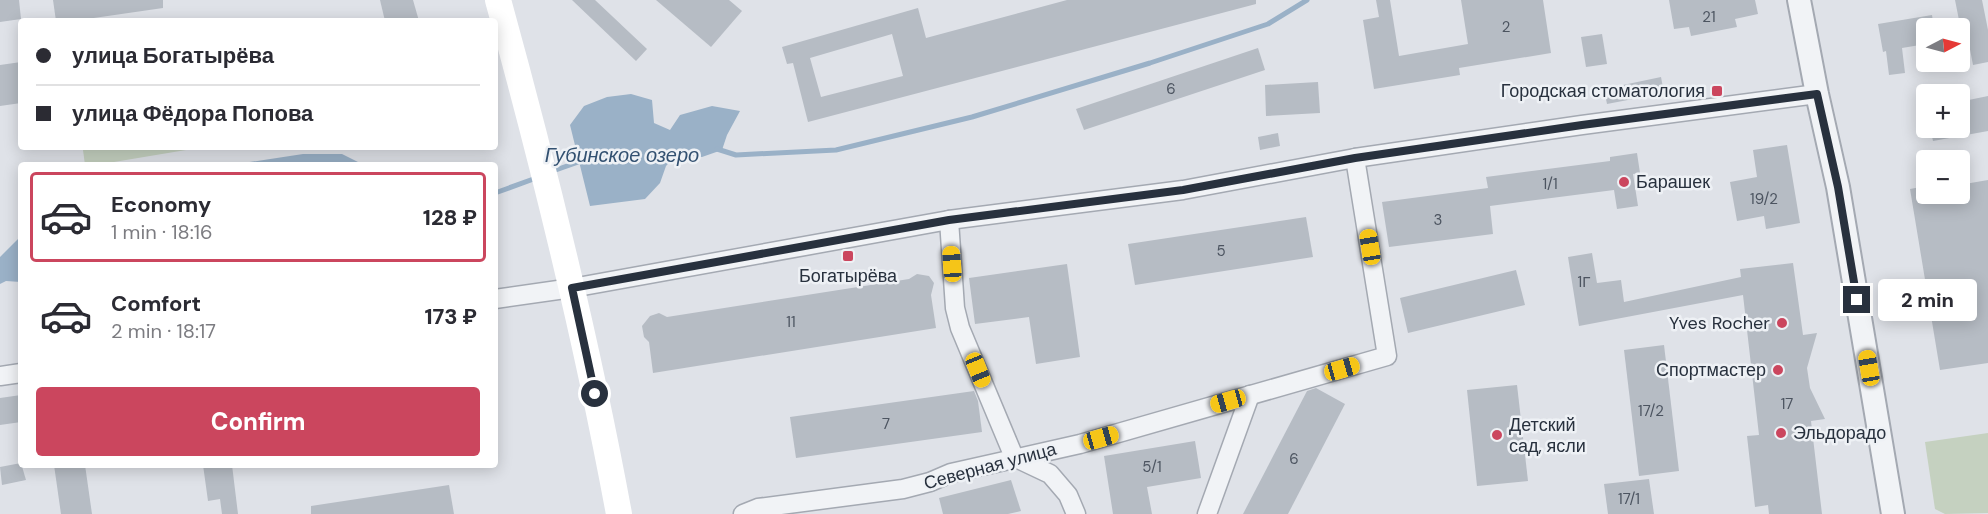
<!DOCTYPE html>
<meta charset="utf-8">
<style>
body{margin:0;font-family:"DM Sans",sans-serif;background:#f2f2f3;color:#2b2b33;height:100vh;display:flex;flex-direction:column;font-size:22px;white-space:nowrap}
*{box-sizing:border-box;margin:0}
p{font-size:20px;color:#7c7c81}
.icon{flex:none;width:33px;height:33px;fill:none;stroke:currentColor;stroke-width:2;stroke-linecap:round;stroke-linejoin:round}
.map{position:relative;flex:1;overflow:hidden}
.sheet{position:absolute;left:18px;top:162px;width:480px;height:306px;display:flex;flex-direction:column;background:#fff;border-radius:6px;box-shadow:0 3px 15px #0003}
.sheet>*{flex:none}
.banner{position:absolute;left:18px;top:18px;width:480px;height:132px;border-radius:6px;box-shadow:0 3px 15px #0003;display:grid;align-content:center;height:132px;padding:0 18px;background:#fff}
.needle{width:39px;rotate:84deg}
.buttons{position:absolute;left:1916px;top:18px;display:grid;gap:12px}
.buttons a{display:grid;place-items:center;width:54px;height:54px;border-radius:6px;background:#fff;box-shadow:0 3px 15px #0003;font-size:30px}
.end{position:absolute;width:27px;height:27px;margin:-14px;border:8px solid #28313e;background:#fff;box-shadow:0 0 0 3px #fff}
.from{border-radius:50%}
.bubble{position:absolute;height:42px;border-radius:6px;background:#fff;box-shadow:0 3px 15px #0003;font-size:20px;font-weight:800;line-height:42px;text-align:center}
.car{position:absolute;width:18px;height:36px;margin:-18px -9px;border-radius:8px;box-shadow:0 0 4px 2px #0007;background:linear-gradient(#f5c518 24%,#345 0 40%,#f5c518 0 76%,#345 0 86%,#f5c518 0)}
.banner b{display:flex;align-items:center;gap:21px;height:57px;font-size:22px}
.banner b+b{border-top:2px solid #e1e1e2}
.banner i{width:15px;height:15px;background:#2b2b33}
ul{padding:10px 0 0;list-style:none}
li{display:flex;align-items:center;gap:18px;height:90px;margin:0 12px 9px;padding:0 6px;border:3px solid transparent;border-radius:6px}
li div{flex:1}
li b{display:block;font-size:22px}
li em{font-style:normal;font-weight:800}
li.selected{border-color:#cb465e}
li>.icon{width:54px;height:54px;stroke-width:1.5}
.primary-button{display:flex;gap:12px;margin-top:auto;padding:12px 18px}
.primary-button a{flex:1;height:69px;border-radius:6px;background:#cb465e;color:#fff;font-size:24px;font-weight:800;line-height:69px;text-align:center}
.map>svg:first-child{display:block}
.green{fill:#c5d1c0}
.water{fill:#9ab1c7}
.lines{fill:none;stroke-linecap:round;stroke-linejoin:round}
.stream{stroke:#9ab1c7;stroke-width:5}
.building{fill:#b6bcc4;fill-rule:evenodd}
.minor-casing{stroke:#a4a9b2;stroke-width:21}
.tertiary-casing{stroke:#a4a9b2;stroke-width:26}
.minor{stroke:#f1f3f6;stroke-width:18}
.tertiary{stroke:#f1f3f6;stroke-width:22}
.secondary{stroke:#fff;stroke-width:26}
.route{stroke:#28313e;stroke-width:8}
.poi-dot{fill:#cb465e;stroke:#eef1f5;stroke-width:2}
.labels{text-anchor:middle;stroke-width:5;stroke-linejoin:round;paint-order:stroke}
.number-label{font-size:15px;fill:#4c5460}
.poi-label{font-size:18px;fill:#28313e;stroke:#eef1f5;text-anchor:end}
.street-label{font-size:18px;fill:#28313e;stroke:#eef1f5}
.water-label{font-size:20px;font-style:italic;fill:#335171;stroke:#eef1f5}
</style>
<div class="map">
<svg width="1988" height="514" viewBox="0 0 1988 514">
<rect width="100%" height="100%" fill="#dfe2e8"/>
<g class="green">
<polygon points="101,147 192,147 192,149 96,165 85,165 83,150"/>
<polygon points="1988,433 1988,513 1945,514 1935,509 1925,442"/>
</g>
<g class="water">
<polygon points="631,94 652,100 654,123 670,130 680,115 712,106 740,111 727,135 722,150 702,157 677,154 666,166 660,183 645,199 590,206 570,125 584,106 607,97"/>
<polygon points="303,154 342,154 364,165 230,165"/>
<polygon points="21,236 21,282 6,281 0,284 0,257"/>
</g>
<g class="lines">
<g class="stream">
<polyline points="717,149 736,155 836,150 972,117 1150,63 1268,24 1307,0"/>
<polyline points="550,172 584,160"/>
<polyline points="495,193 539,177"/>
</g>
</g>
<g class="building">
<polygon points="0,0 19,0 21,19 0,22"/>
<polygon points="53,0 163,0 163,8 73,21 56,21"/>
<polygon points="380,0 413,0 419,21 385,21"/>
<polygon points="572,0 595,0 647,49 636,61"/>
<polygon points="656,0 729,0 742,11 711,47"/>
<path d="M1067,0h189v4l-448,118 -15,-59 -6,1 -5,-17 136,-39 8,30zM892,34l11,42 -82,21 -11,-39z"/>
<polygon points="1376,0 1390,0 1399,56 1468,44 1461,0 1543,0 1551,53 1459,68 1460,75 1374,89 1363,20 1379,17"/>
<polygon points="1669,0 1755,0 1758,14 1735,19 1737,27 1691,36 1689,27 1674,29"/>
<polygon points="1955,0 1982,0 1988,30 1988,62 1973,65 1967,34 1962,35"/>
<polygon points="1932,15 1934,28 1926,28 1926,44 1902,48 1905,73 1889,75 1886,51 1883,52 1878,24"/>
<polygon points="1602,34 1607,64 1586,67 1581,37"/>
<polygon points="1258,48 1265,70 1084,130 1076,109"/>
<polygon points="21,62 21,103 0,106 0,65"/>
<polygon points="1661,77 1664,93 1607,104 1604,89"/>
<polygon points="1318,82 1320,113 1266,116 1265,85"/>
<polygon points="1988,96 1988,131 1933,141 1930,128 1959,128 1959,102"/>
<polygon points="1278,133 1280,146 1260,150 1258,137"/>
<polygon points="1787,145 1800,223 1766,229 1764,216 1737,221 1730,182 1757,177 1753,150"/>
<polygon points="1637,153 1640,173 1633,174 1638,206 1617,209 1614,190 1490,206 1493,234 1389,247 1382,202 1488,188 1486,177 1610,161 1610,157"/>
<polygon points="1988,180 1988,363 1940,370 1910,189 1926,186 1926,194 1959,194 1959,185"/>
<polygon points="1306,217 1313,257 1135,285 1128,244"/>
<polygon points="1592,253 1597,283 1621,280 1624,302 1741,277 1740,269 1793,263 1803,335 1817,333 1807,368 1810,388 1825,419 1811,421 1822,514 1769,514 1768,505 1755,507 1747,436 1759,435 1743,295 1579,326 1568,257"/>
<polygon points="1067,264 1080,357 1036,364 1029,317 975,324 969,278"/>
<polygon points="1516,270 1525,305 1408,333 1400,298"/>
<polygon points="917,274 929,276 934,283 931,295 936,328 653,373 649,342 644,337 642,326 650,316 659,313 667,317 909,279"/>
<polygon points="1664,345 1679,471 1639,476 1624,350"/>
<polygon points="1517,385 1528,481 1477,486 1467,390"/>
<polygon points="1316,388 1345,404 1288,514 1243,514 1307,391"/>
<polygon points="974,391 978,401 982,432 796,458 790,417"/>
<polygon points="21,395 21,422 0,425 0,398"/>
<polygon points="1195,441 1201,478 1147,487 1152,514 1113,514 1104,456"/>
<polygon points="21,463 26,480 2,485 0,467"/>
<polygon points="54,465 85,465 92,514 61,514"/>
<polygon points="203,465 232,465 238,514 222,514 220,499 208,501"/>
<polygon points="1649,479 1654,514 1608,514 1604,484"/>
<polygon points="1011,480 1021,511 1008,514 943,514 939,498"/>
<polygon points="449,485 454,514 311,514 311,506"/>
</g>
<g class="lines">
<defs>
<g id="minor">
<polyline points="949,220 955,308 960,328 1014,457 1050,474 1068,495 1076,514"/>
<polyline points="495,299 572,288 949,220 1183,190 1355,158 1582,125 1817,94"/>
<polyline points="0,376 21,373"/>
<polyline points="743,514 758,508 903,489 930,482 951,473 1080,444 1387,356 1355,158"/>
<polyline points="1207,514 1250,395"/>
</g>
<polyline id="tertiary" points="1799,0 1817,94 1838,187 1893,514"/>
</defs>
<use href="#minor" class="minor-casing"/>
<use href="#tertiary" class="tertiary-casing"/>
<use href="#minor" class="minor"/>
<use href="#tertiary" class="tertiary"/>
<path class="secondary" d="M498,0c47,170 89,341 121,514"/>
</g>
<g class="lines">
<polyline class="route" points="595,394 572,288 949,220 1183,190 1355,158 1582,125 1817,94 1838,187 1857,300"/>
</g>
<g class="poi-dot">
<rect x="1711" y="85" width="12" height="12" rx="3"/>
<circle cx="1624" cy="182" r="6"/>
<rect x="842" y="250" width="12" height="12" rx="3"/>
<circle cx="1782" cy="323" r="6"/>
<circle cx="1778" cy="370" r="6"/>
<circle cx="1781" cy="433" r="6"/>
<circle cx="1497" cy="435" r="6"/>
</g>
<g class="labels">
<g class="number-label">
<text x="1709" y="22">21</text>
<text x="1506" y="32">2</text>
<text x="1171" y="94">6</text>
<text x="1550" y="189">1/1</text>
<text x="1764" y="204">19/2</text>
<text x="1438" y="225">3</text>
<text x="1221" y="256">5</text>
<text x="1584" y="287">1Г</text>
<text x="791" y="327">11</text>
<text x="1787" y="409">17</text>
<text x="1651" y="416">17/2</text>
<text x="886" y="429">7</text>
<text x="1294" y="464">6</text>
<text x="1152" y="472">5/1</text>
<text x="1629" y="504">17/1</text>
</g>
<g class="poi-label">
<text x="1705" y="97">Городская стоматология</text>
<text x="1636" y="188" text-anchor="start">Барашек</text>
<text x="848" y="282" text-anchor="middle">Богатырёва</text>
<text x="1770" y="329">Yves Rocher</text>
<text x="1766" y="376">Спортмастер</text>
<text x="1509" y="431" text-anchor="start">Детский<tspan x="1509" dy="21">сад, ясли</tspan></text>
<text x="1793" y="439" text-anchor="start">Эльдорадо</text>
</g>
<g class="street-label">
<text transform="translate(990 466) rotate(-15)" y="6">Северная улица</text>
</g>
<g class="water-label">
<text x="622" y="162">Губинское озеро</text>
</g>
</g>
</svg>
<div class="buttons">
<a><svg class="needle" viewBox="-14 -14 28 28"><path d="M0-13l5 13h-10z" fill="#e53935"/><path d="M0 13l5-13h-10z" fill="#7c7c81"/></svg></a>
<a>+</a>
<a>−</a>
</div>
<i class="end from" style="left:595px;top:394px"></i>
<i class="end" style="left:1857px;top:300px"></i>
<div class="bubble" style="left:1878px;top:279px;width:99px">2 min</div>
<i class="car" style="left:1370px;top:247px;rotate:351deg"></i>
<i class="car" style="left:952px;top:264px;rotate:356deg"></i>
<i class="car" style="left:1869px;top:368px;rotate:350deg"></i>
<i class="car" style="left:1342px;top:369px;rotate:74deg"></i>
<i class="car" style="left:978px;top:370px;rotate:158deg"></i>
<i class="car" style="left:1228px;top:401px;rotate:254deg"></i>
<i class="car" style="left:1101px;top:438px;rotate:74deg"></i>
<div class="banner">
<b><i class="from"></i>улица Богатырёва</b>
<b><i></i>улица Фёдора Попова</b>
</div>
<section class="sheet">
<ul>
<li class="selected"><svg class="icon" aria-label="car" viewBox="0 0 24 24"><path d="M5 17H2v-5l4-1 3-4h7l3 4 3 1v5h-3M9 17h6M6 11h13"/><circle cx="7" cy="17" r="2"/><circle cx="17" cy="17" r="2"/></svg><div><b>Economy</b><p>1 min · 18:16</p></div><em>128 ₽</em></li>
<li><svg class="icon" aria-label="car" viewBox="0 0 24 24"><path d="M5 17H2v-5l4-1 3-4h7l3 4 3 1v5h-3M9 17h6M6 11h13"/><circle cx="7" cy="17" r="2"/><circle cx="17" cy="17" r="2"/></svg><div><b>Comfort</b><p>2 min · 18:17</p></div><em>173 ₽</em></li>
</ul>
<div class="primary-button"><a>Confirm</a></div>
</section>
</div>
